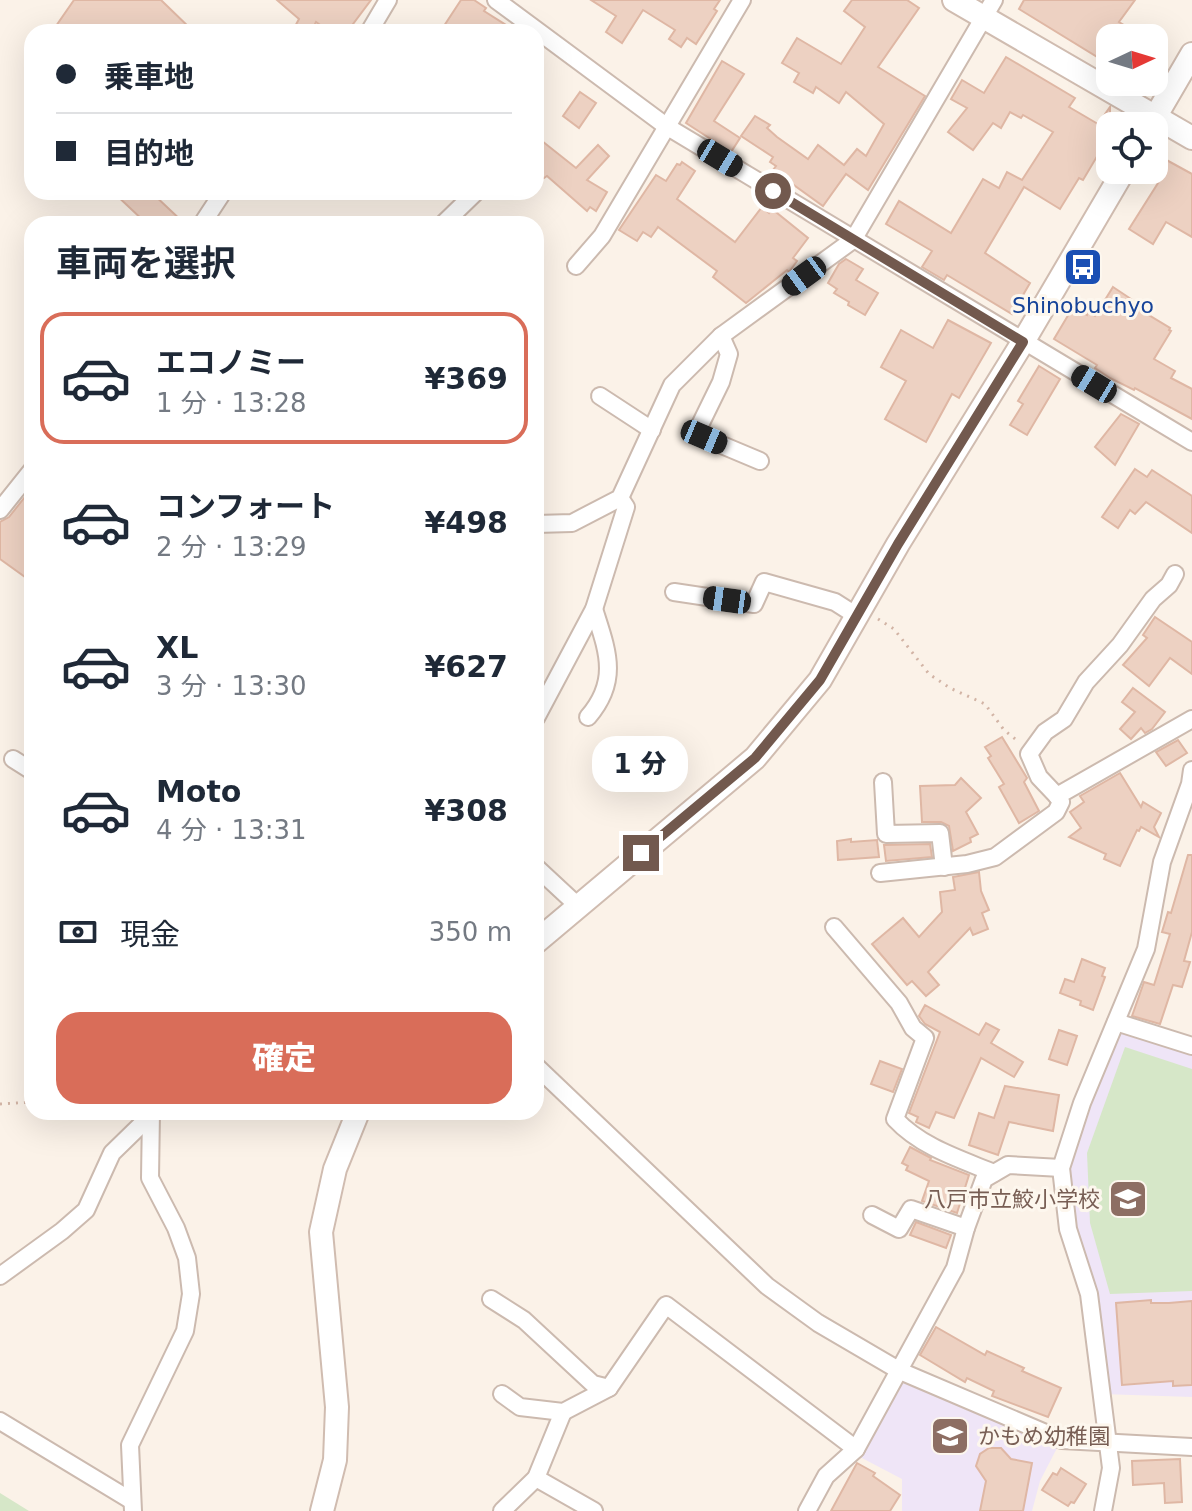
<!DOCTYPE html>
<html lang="ja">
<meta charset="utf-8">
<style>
body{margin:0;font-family:"DejaVu Sans","Noto Sans JP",sans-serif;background:#f2f2f3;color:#1f2937;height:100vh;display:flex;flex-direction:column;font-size:30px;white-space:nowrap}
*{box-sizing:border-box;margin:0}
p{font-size:26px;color:#747a83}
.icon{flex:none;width:44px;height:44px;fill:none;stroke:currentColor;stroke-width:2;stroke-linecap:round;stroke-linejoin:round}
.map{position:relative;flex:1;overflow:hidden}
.drawer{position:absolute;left:24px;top:216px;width:520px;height:904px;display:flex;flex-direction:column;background:#fff;border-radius:24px;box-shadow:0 8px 32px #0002}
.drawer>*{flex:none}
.guide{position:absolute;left:24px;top:24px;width:520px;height:176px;border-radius:24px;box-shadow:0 8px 32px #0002;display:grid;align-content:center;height:176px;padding:0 32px;background:#fff}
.needle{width:52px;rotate:86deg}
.fabs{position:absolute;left:1096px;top:24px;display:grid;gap:16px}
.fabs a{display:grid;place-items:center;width:72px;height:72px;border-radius:16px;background:#fff;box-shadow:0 8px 32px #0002;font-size:40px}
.end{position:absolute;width:36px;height:36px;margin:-18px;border:10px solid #72594e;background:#fff;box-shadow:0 0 0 4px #fff}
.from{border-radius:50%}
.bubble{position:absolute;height:56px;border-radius:24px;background:#fff;box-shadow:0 8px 32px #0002;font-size:26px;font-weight:800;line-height:56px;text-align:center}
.car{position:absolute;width:24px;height:48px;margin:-24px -12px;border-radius:10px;box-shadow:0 0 6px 2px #0007;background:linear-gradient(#222 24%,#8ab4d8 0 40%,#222 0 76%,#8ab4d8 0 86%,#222 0)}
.guide b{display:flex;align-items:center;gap:28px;height:76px;font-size:30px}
.guide b+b{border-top:2px solid #e0e1e3}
.guide i{width:20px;height:20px;background:#1f2937}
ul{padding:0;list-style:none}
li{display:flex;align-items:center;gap:24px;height:132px;margin:0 16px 12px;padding:0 16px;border:4px solid transparent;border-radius:24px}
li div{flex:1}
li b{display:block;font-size:30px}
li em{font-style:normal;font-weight:800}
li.selected{border-color:#d96d59}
li>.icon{width:72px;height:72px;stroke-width:1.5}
h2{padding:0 32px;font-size:36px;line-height:96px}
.pay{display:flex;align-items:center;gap:20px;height:88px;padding:0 32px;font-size:30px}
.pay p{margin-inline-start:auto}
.action{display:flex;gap:16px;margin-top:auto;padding:16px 32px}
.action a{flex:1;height:92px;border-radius:24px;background:#d96d59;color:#fff;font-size:32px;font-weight:800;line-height:92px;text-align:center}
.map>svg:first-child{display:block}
.education{fill:#efe5f7}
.green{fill:#d6e7c8}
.building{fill:#edd1c2;stroke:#dfb7a4;stroke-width:2}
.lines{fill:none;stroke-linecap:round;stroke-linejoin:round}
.street-casing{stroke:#ccbaaf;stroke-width:20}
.secondary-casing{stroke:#d0bcb0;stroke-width:26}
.path{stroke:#d2b4a5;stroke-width:3;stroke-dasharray:2 6;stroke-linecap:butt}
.street{stroke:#fff;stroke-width:16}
.secondary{stroke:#fff;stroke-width:22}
.route{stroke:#72594e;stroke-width:10}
.labels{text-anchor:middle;stroke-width:6;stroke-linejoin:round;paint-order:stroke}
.transit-label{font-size:22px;fill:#164399;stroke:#fdf7ee}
.education-label{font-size:22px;fill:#785e54;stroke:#fdf7ee;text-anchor:end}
</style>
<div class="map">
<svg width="1192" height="1511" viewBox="0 0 1192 1511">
<rect width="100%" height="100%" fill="#fbf2e8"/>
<g class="education">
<polygon points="1116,1022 1192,1046 1192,1397 1102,1394 1061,1168"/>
<polygon points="905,1383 1057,1448 1040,1481 1032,1511 902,1511 902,1479 860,1457 899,1385"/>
</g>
<g class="green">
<polygon points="1125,1047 1192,1069 1192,1291 1110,1294 1090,1223 1087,1153"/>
<polygon points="0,1493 29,1511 0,1511"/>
</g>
<g class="building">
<polygon points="74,0 161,0 194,32 64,32 56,26"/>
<polygon points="277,0 371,0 347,32 330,32 316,22 311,32 292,32 299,19"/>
<polygon points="461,0 474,0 486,8 484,11 517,32 440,32"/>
<polygon points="591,0 720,0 714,9 717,11 696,44 687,38 681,47 669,39 675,30 643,10 622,43 606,32 616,16"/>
<polygon points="852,0 907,0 919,8 878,67 925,96 868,190 846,174 823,206 773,170 776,166 770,162 773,157 741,136 755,116 770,125 767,128 777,137 808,159 818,145 844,165 857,149 866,156 884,124 846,92 839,103 816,87 813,93 794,82 799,73 782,63 797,38 841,64 865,27 844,11"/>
<polygon points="1024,0 1135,0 1119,22 1145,38 1110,38 1099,58 1019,9"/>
<polygon points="1006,57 1075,98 1069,107 1098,124 1110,107 1110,149 1105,146 1099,153 1083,180 1079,178 1060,209 1024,187 985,253 1030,283 1012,314 947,275 944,280 922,267 932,251 886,224 899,201 951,233 983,179 999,188 1007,172 1022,180 1053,132 1023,115 1021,118 1010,112 1001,128 993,123 973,150 948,132 967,108 951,99 962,80 984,93"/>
<polygon points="722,61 744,74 714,121 740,138 731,152 686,123"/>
<polygon points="580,92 596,103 579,128 563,116"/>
<polygon points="542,141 576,168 598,145 609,156 587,180 607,192 596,211 590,207 587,211 547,176 544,178 536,172 536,148"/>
<polygon points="1161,157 1192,174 1192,237 1166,222 1153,244 1129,229 1158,183 1149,178"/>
<polygon points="682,162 695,171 677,199 735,242 762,207 769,213 772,209 808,238 793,258 797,261 789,272 787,270 746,303 713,277 717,271 658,227 651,237 643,232 637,241 619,230 656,175 666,181 677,164 680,165"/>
<polygon points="113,192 151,192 185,224 147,224"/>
<polygon points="846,259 863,269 856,280 878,293 865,315 848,305 849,302 834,293 837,289 828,283 839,264"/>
<polygon points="1113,287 1131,299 1129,303 1170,328 1169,330 1171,331 1154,359 1175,371 1171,378 1192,389 1192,419 1135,388 1134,390 1110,378 1095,368 1097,365 1054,339 1073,307 1087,315 1088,312 1095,316"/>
<polygon points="948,320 991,343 959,398 952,394 926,442 885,419 906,381 881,367 901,330 933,348"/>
<polygon points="1039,366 1060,379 1027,435 1010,425 1023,404 1018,401"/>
<polygon points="1121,414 1139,424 1115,465 1095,447"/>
<polygon points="1135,469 1147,477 1152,470 1192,496 1192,533 1146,502 1135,514 1130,510 1118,528 1102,517"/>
<polygon points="32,488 32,582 0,559 0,522 9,517"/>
<polygon points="1155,617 1192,642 1192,674 1170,658 1149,686 1123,665 1147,638 1143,635"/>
<polygon points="1133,688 1165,712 1152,729 1145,733 1141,728 1131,739 1120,729 1135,712 1122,702"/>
<polygon points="1002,737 1027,778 1024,782 1039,811 1019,823 999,787 1004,784 988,758 991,756 985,747"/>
<polygon points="1178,740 1187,753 1166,766 1156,752"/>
<polygon points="1120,773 1141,807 1143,802 1161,813 1154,827 1159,837 1141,827 1139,831 1137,830 1120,866 1104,859 1106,854 1069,837 1081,828 1070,812 1084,802 1080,796"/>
<polygon points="961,778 981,798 966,812 978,834 970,838 971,842 953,851 949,826 941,822 922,822 920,786 955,785"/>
<polygon points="851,839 851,842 877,840 879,857 838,860 837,841"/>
<polygon points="930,844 932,857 886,861 884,845"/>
<polygon points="1188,855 1192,855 1192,932 1184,961 1190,962 1182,987 1173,985 1160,1024 1132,1016 1144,982 1154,985 1170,934 1162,932 1168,912 1171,913"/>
<polygon points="979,872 981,891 989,910 982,913 988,929 973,935 970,928 928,972 939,985 926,996 912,981 907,985 872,944 903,918 919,937 942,912 940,892 955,890 953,877"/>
<polygon points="1082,959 1105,968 1102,976 1105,977 1093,1010 1080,1005 1081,1001 1060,993 1065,979 1074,982"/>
<polygon points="925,1005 979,1035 986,1023 999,1030 991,1043 1023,1062 1014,1077 981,1058 954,1118 936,1112 929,1128 916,1122 918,1117 909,1113 940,1032 925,1024 919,1016"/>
<polygon points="1059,1030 1077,1036 1067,1065 1049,1059"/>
<polygon points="880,1061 902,1069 893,1092 871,1084"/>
<polygon points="1005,1086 1059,1095 1053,1131 1009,1122 998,1155 969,1145 979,1113 994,1118"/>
<polygon points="910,1147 931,1158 930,1160 969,1175 957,1213 922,1201 929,1181 906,1170 908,1166 902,1163"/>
<polygon points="916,1222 951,1235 946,1248 910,1235"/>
<polygon points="1151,1300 1151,1303 1169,1303 1192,1301 1192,1385 1173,1386 1173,1381 1122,1385 1116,1303"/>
<polygon points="936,1327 985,1355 987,1351 1024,1368 1022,1371 1061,1388 1048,1417 992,1396 994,1391 967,1378 965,1382 920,1355"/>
<polygon points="989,1448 1001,1448 1011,1459 1032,1463 1023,1511 980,1511 986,1481 976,1466 980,1454"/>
<polygon points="1180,1459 1182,1502 1165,1503 1164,1483 1133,1485 1132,1461"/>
<polygon points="857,1463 875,1473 873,1476 900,1495 890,1511 831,1511"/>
<polygon points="1061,1468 1086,1484 1074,1503 1071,1502 1068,1506 1042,1490 1053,1473 1057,1475"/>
</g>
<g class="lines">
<defs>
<g id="street">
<polyline points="496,0 666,126 1192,442"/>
<polyline points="369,32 388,0"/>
<polyline points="202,224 223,192"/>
<polyline points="443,224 476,192"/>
<polyline points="576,266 602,236 742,0"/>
<polyline points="721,336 729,354 721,382 699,427 698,435 760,461"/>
<polyline points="600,396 652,430"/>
<polyline points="0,510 32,470"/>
<polyline points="536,524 572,523 620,498 672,385 721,336 853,240 994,0"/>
<polyline points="1175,574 1169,585 1153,599 1120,645 1086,682 1064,719 1045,732 1029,754 1039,777 1057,796 1192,719"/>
<polyline points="674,592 754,604 764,582 835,602 857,616"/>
<path d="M588,717c32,-37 19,-67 6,-108"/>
<polyline points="536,718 594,609 626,507 620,498"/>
<polyline points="13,759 32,771"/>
<polyline points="883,782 886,834 940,833 944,867"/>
<polyline points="536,867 578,906"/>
<polyline points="880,873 967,864 995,857 1056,812 1061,802 1057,796"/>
<path d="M834,927l65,76 14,25 12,10 -30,81c26,28 65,40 99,54"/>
<polyline points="1116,1022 1192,1046"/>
<polyline points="536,1066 767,1286 818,1323 900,1371 1062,1440 1192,1447"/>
<polyline points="872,1215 899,1229 911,1209 966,1228"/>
<polyline points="0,1276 62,1231 86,1210 112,1153 150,1116"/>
<polyline points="491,1299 524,1320 593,1384 609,1388"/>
<polyline points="502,1394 520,1407 563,1412 609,1388 666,1305 856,1449"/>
<polyline points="0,1421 132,1501"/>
<polyline points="536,1478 594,1511"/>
<polyline points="133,1511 130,1445 185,1331 191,1294 187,1258 176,1228 150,1178 151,1112"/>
<polyline points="502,1511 536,1478 563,1412"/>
<polyline points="807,1511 826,1476 856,1449 955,1268 966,1228 984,1179 1008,1165 1061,1168"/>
<polyline points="1103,1511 1111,1468 1089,1294 1068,1229 1061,1168 1082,1103 1146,949 1162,862 1190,784 1192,770"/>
</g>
<g id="secondary">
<polyline points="954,0 1192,138"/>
<polyline points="1150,126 1192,54"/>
<polyline points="536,942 755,758 820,680 898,544 1023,342 1124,170"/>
<polyline points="322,1511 335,1460 337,1407 321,1232 335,1169 358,1112"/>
</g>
</defs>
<use href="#street" class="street-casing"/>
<use href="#secondary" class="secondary-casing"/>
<g class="path">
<polyline points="878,619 894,629 929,674 950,688 985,704 1004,730 1019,742"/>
<polyline points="0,1104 32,1102"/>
</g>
<use href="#street" class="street"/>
<use href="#secondary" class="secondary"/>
</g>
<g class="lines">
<polyline class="route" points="641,853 755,758 820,680 898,544 1023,342 773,191"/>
</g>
<defs>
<symbol id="bus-square" viewBox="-11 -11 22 22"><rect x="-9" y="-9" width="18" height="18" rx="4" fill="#1a4fb4" stroke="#fdf7ee"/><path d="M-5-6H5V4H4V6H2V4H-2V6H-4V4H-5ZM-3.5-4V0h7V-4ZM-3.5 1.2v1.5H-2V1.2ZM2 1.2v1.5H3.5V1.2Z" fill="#fff"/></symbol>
<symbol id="school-square" viewBox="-11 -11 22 22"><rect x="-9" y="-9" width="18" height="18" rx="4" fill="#8d6e63" stroke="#fdf7ee"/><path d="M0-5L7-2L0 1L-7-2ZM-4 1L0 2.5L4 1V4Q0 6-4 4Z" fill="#fff"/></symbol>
</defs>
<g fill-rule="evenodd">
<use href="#bus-square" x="1061" y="245" width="44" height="44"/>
<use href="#school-square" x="1106" y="1177" width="44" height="44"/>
<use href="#school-square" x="928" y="1414" width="44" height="44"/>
</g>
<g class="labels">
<g class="transit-label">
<text x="1083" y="313">Shinobuchyo</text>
</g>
<g class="education-label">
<text x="1100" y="1207">八戸市立鮫小学校</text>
<text x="978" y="1444" text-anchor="start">かもめ幼稚園</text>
</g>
</g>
</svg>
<div class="fabs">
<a><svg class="needle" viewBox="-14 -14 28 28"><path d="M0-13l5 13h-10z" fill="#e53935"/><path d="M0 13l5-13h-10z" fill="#747a83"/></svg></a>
<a><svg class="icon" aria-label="locate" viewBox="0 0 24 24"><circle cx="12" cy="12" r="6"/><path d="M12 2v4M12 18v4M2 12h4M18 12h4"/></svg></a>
</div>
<i class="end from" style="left:773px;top:191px"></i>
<i class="end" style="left:641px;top:853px"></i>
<div class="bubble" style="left:592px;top:736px;width:96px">1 分</div>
<i class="car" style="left:720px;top:158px;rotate:121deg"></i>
<i class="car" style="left:804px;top:276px;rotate:234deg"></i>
<i class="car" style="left:1094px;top:384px;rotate:301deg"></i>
<i class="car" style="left:704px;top:437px;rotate:113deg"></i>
<i class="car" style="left:727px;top:600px;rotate:278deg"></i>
<div class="guide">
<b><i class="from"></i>乗車地</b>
<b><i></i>目的地</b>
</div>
<section class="drawer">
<h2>車両を選択</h2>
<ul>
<li class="selected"><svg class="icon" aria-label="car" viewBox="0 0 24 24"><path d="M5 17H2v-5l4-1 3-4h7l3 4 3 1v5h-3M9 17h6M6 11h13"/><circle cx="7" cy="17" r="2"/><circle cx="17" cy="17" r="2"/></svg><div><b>エコノミー</b><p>1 分 · 13:28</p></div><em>¥369</em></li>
<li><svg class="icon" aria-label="car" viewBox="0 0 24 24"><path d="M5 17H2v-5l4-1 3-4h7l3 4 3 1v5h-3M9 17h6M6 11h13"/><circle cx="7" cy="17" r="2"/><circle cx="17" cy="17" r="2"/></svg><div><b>コンフォート</b><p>2 分 · 13:29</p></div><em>¥498</em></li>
<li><svg class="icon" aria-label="car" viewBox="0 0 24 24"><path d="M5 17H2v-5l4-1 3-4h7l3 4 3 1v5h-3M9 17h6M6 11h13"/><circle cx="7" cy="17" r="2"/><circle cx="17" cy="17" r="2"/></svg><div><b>XL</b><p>3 分 · 13:30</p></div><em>¥627</em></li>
<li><svg class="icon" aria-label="car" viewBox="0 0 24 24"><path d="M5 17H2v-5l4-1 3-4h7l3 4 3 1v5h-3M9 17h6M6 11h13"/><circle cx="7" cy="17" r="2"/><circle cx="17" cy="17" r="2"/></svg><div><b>Moto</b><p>4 分 · 13:31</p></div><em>¥308</em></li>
</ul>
<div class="pay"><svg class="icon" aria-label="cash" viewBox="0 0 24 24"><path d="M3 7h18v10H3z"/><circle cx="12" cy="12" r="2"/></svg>現金<p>350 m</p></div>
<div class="action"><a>確定</a></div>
</section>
</div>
